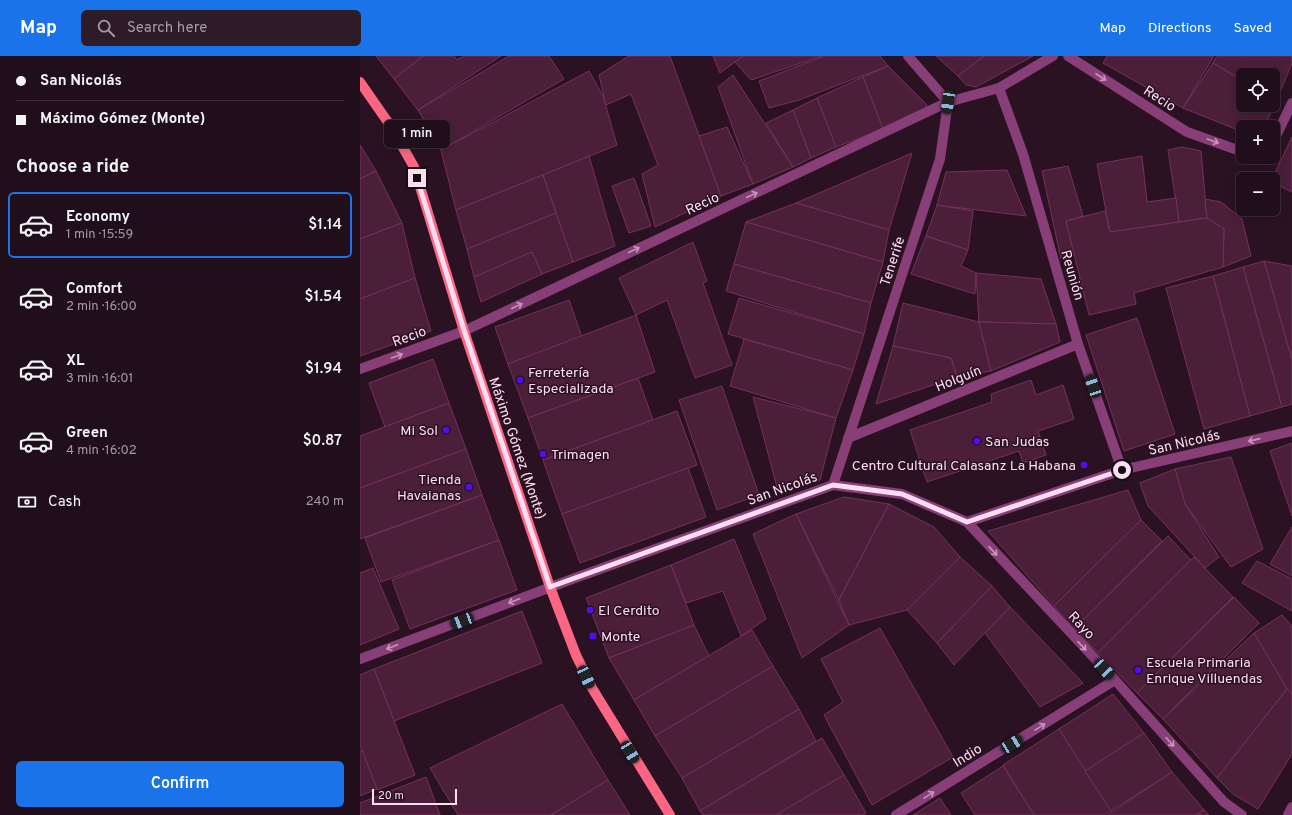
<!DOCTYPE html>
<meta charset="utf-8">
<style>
body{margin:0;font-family:Overpass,sans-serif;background:#2d1c27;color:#f1f3f6;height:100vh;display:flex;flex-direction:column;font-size:15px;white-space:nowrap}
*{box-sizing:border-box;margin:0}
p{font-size:13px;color:#a29ca2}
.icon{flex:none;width:22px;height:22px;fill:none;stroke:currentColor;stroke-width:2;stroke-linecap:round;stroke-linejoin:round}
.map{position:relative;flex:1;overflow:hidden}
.drawer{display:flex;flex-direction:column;background:#200e1a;width:360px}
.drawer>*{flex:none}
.guide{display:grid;align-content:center;height:88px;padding:0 16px;background:#200e1a}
.tools{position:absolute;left:876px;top:12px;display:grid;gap:8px}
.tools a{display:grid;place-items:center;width:44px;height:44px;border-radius:6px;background:#200e1a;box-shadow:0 2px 10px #0003,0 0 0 1px #3d2e39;font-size:20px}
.scale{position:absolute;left:12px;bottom:10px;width:85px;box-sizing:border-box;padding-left:4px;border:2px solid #fedcf4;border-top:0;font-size:11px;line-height:14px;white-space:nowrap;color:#fedcf4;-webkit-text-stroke:3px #2b1222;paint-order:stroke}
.end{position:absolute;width:18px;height:18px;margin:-9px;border:5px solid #fedcf4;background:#111;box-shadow:0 0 0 2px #111}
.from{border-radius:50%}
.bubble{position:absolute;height:28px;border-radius:6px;background:#200e1a;box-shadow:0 2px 10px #0003,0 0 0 1px #3d2e39;font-size:13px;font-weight:600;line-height:28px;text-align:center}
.car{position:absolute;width:12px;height:24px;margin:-12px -6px;border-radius:5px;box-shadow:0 0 3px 1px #0007;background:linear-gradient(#222 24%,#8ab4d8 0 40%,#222 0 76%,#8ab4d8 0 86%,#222 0)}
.guide b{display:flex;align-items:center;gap:14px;height:38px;font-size:15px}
.guide b+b{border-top:1px solid #3d2e39}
.guide i{width:10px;height:10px;background:#f1f3f6}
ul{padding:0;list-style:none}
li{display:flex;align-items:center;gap:12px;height:66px;margin:0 8px 6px;padding:0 8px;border:2px solid transparent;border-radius:6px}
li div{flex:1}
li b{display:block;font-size:15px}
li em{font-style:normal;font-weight:600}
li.selected{border-color:#1a73e8}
li>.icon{width:36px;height:36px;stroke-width:1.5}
h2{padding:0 16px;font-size:18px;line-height:48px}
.pay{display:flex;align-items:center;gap:10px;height:44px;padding:0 16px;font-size:15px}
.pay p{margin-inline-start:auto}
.action{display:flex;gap:8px;margin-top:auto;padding:8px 16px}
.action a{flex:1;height:46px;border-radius:6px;background:#1a73e8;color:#fff;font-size:16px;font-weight:600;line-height:46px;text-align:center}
header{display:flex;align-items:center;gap:24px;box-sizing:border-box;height:56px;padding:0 20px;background:#1a73e8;color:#fff}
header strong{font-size:19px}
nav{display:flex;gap:22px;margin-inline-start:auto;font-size:14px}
.search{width:280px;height:36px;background:#2d1c27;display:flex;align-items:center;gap:10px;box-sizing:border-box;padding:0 14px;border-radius:6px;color:#a29ca2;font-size:15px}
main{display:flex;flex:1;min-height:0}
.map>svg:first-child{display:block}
.building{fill:#4b1e3a;stroke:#76315c}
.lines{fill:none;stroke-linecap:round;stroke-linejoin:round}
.minor{stroke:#883e77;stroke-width:10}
.major{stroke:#fb6682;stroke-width:10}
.oneway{stroke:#c995bc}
.route{stroke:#fedcf4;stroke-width:5}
.poi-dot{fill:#510df9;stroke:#2b1222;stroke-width:1.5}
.labels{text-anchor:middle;stroke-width:3;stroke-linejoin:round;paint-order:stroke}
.street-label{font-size:14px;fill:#fedcf4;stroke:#2b1222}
.poi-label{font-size:14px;fill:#fedcf4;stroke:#2b1222;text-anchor:start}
</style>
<header>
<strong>Map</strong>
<div class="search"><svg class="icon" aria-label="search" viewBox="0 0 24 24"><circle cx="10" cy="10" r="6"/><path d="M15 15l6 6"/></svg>Search here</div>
<nav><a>Map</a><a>Directions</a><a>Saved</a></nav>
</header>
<main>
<section class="drawer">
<div class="guide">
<b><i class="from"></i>San Nicolás</b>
<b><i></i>Máximo Gómez (Monte)</b>
</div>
<h2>Choose a ride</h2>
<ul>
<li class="selected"><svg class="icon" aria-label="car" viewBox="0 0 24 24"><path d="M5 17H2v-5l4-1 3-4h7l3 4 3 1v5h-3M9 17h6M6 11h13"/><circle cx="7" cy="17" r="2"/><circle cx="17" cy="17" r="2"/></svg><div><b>Economy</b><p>1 min · 15:59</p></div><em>$1.14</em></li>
<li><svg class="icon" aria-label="car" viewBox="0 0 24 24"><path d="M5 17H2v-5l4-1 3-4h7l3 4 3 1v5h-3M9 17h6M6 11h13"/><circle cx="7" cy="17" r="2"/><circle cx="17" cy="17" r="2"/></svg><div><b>Comfort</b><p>2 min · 16:00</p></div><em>$1.54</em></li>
<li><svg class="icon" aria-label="car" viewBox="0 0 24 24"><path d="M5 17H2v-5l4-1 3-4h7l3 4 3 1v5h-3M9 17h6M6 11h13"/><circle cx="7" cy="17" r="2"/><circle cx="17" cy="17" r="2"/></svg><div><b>XL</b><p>3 min · 16:01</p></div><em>$1.94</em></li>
<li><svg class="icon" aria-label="car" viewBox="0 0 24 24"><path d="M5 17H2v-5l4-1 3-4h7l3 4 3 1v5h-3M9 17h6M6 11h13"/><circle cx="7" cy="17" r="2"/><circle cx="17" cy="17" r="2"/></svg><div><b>Green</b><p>4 min · 16:02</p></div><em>$0.87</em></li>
</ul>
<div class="pay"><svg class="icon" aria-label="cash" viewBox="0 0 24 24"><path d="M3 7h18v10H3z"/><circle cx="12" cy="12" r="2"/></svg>Cash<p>240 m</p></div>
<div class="action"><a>Confirm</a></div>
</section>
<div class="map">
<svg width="932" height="759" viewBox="0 0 932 759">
<rect width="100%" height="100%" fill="#2b1222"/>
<g class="building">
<polygon points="16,0 63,0 34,23"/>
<polygon points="63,0 94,0 97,4 104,0 141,0 58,54 34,23"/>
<polygon points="149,0 189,0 204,23 81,94 58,54"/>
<polygon points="269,0 310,0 361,140 295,171 282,118 298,109 271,38 246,49 239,19"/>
<polygon points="353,0 383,0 360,17"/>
<polygon points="383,0 462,0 391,24 375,6"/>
<polygon points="465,0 520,0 528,10 439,44 409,52 399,25"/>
<polygon points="576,0 624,0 598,20"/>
<polygon points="624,0 673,0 616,31 606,29 598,20"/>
<polygon points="747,0 854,0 823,52 743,7"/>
<polygon points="857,0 932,0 932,7 916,46 913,44 913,19 883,19 883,25 853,7"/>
<polygon points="853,7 883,25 883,49 913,49 913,44 916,46 904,71 883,71 883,76 823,52"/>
<polygon points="528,10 567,49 562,60 523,73 503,21"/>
<polygon points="229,15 243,40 257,89 96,154 81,94"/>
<polygon points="373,19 433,111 393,128 358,31"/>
<polygon points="503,21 523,73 476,91 457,42"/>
<polygon points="457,42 476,91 451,102 433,54"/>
<polygon points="433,54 451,102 433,111 406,67"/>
<polygon points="367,71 393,128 361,140 339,80"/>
<polygon points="932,81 932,136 913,127 912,123"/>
<polygon points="0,89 16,115 0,123"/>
<polygon points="822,91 841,95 847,162 819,166 808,94"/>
<polygon points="552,97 529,174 436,147"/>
<polygon points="229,100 255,190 213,206 183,119"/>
<polygon points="782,100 787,146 816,142 819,166 750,176 737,108"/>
<polygon points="708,110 723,160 706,165 714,197 701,203 682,115"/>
<polygon points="647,114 666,160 577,149 586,116"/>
<polygon points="16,115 42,167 0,183 0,123"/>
<polygon points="183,119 196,157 107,193 96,154"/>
<polygon points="274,122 291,170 269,177 252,130"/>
<polygon points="845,143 861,146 882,163 891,200 863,211 864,173 847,162"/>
<polygon points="436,147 529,174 523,206 386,166"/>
<polygon points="577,149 613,155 608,194 566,180"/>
<polygon points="745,155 750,176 847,162 864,173 863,211 774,237 776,248 729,259 706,165"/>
<polygon points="196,157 213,206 182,218 172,196 114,221 107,193"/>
<polygon points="386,166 523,206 511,247 374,208"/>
<polygon points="42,167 55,222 0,243 0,183"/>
<polygon points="566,180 608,194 601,210 616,217 615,238 551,218"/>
<polygon points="333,186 347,225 343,227 372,309 335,322 307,244 276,259 259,222"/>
<polygon points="172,196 182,218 121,246 114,221"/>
<polygon points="904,205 932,210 932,304"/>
<polygon points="904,205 932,304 932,348 922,351 883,211"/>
<polygon points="374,208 511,247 504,278 366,235"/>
<polygon points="883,211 922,351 890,360 853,220"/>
<polygon points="616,217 681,223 696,268 619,266"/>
<polygon points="853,220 890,360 844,373 806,232"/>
<polygon points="55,222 71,275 0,300 0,243"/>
<polygon points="379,242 504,278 493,314 368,278"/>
<polygon points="209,244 222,281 148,308 135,271"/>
<polygon points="543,247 619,266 631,315 597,321 591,302 533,290"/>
<polygon points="276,259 295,316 168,362 148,308"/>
<polygon points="777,262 815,378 764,395 726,279"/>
<polygon points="619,266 696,268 700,286 631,315"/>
<polygon points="384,283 493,314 476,362 370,330"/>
<polygon points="533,290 591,302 597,321 516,348"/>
<polygon points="73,303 89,347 25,371 9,327"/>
<polygon points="278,322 293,364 183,404 168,362"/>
<polygon points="671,324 676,339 703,329 714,363 678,375 686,399 663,407 659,395 567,426 550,374 632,346 631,338"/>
<polygon points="362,330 399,439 357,454 319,344"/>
<polygon points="393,341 476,362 460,424 418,435"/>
<polygon points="89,347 106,393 0,432 0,380"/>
<polygon points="317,355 337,409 202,458 183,404"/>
<polygon points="932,387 932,460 910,395"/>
<polygon points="106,393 122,439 0,483 0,432"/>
<polygon points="871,401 903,493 871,511 825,448 815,413"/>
<polygon points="328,412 346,461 220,507 202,458"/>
<polygon points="815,413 825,448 859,501 845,512 788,450 780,427"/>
<polygon points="768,434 781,464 694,550 628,475"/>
<polygon points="122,439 139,484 21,526 5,482"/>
<polygon points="484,441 529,448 479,544 436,458"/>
<polygon points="529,448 574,471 600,501 547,554 489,569 479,544"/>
<polygon points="436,458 489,569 442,602 393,478"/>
<polygon points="781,464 802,485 714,573 694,550"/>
<polygon points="932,471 932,520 910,508"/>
<polygon points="808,480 831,504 738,597 714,573"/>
<polygon points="374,483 406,563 381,580 363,535 326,547 311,509"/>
<polygon points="139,484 157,534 50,573 32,524"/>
<polygon points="600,501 632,530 577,587 547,554"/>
<polygon points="834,501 873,541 777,637 738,597"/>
<polygon points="897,505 932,523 932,555 882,527"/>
<polygon points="311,509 334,569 249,602 226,542"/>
<polygon points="13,512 39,573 0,589 0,517"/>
<polygon points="632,530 650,551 594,609 577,587"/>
<polygon points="874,541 899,567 803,663 777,637"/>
<polygon points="650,551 723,627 680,651 625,577"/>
<polygon points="162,555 182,607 34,665 14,613"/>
<polygon points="922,559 932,570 932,638 927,633 894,577"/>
<polygon points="334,569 349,600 274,644 249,602"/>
<polygon points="520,572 593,701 512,749 464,659 483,646 461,603"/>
<polygon points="392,574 413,610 295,680 274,644"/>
<polygon points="894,577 927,633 857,722 803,663"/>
<polygon points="413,610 439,653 322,722 295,680"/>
<polygon points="14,613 55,719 17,734 0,689 0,619"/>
<polygon points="927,633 932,638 932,698 898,753 873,738 857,722"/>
<polygon points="753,638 784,677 725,715 699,673"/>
<polygon points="202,648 248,724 191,759 98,759 70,712"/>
<polygon points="439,653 456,685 340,755 322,722"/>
<polygon points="699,673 751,755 744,759 674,759 643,709"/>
<polygon points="784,677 812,716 751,755 725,715"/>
<polygon points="462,682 484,719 416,759 343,759 340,755"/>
<polygon points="2,694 17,733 0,740 0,695"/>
<polygon points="643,710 674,759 615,759 601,737"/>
<polygon points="812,716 844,754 836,759 748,759"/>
<polygon points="484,719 506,757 503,759 416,759"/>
<polygon points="66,721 80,759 0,759 0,747"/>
<polygon points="248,724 270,759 191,759"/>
<polygon points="580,742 591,759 553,759"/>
<polygon points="844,754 849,759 836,759"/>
</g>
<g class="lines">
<g class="minor">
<polyline points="708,0 827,76 883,96"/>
<polyline points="639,32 663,98 718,288 762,414"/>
<polyline points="913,86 932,47"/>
<polyline points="0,313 104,275 588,46 639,32 693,0"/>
<polyline points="488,382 718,288"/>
<polyline points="473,429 580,103 588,46 548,0"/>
<polyline points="607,466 755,624 864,746 882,759"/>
<polyline points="0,603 215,522 473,429 542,438 607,466 762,414 932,375"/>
<polyline points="536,759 755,624"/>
<polyline points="928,759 932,751"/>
</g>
<polyline class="major" points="0,26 32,72 54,111 104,275 190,531 216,599 232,632 310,759"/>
</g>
<defs><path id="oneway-shaft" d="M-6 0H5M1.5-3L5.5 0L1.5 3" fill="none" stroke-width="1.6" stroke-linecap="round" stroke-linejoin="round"/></defs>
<g class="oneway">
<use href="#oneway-shaft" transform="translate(741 21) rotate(33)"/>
<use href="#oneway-shaft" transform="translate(853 85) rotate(20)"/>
<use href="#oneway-shaft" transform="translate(392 139) rotate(-25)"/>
<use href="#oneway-shaft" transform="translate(274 194) rotate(-25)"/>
<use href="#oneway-shaft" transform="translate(157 250) rotate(-25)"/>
<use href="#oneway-shaft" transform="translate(37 300) rotate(-20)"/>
<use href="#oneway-shaft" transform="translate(894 384) rotate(167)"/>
<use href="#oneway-shaft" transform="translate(633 495) rotate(47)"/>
<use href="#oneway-shaft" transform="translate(154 545) rotate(159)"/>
<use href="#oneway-shaft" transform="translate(722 590) rotate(47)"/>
<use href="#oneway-shaft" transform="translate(32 591) rotate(159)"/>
<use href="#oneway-shaft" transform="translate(680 671) rotate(-32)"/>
<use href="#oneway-shaft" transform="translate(810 686) rotate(48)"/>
<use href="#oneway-shaft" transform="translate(569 739) rotate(-32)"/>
</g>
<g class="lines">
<polyline class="route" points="57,122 104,274 190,531 473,429 542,438 607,466 762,414"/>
</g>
<g class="poi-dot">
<circle cx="160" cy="324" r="4"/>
<circle cx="86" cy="374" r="4"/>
<circle cx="617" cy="385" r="4"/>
<circle cx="183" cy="398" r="4"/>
<circle cx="724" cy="409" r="4"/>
<circle cx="109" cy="431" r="4"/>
<circle cx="230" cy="554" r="4"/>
<rect x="229" y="576" width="8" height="8" rx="2"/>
<circle cx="778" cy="614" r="4"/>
</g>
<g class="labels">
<g class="street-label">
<text transform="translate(800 42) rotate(33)" y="5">Recio</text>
<text transform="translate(342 147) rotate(-25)" y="5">Recio</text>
<text transform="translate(532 205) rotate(-72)" y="5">Tenerife</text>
<text transform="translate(713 219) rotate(74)" y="5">Reunión</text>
<text transform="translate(49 280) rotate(-20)" y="5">Recio</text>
<text transform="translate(598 322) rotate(-22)" y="5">Holguín</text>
<text transform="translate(824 386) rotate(-13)" y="5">San Nicolás</text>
<text transform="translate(158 392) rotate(71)" y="5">Máximo Gómez (Monte)</text>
<text transform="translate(422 432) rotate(-20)" y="5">San Nicolás</text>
<text transform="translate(722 569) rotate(47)" y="5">Rayo</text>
<text transform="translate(607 699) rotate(-32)" y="5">Indio</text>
</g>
<g class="poi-label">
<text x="168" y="321">Ferretería<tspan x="168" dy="16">Especializada</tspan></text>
<text x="78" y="379" text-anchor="end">Mi Sol</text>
<text x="625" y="390">San Judas</text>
<text x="191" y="403">Trimagen</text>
<text x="716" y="414" text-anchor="end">Centro Cultural Calasanz La Habana</text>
<text x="101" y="428" text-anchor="end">Tienda<tspan x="101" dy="16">Havaianas</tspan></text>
<text x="238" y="559">El Cerdito</text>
<text x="241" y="585">Monte</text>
<text x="786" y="611">Escuela Primaria<tspan x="786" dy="16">Enrique Villuendas</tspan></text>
</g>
</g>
</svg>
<div class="tools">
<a><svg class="icon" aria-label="locate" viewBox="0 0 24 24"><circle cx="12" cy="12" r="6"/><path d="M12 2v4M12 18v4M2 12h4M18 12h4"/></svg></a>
<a>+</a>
<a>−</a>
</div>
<div class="scale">20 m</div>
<i class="end from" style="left:762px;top:414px"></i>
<i class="end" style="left:57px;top:122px"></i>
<div class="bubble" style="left:24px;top:64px;width:66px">1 min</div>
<i class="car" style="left:588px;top:46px;rotate:188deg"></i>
<i class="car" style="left:733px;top:330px;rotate:341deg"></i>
<i class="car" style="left:102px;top:565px;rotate:249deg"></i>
<i class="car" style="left:744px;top:613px;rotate:137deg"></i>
<i class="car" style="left:226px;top:621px;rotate:155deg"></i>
<i class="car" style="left:652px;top:688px;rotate:59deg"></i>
<i class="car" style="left:270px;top:696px;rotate:149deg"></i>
</div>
</main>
